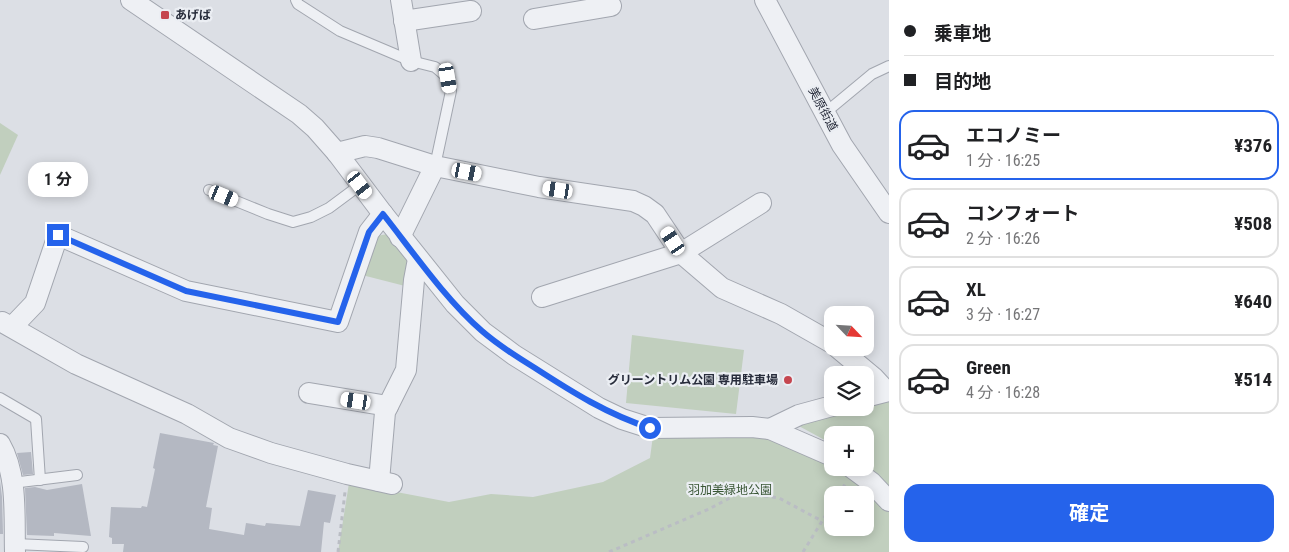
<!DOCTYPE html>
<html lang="ja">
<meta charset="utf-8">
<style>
body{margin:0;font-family:"Roboto Condensed","Noto Sans JP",sans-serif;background:#f6f6f6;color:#202124;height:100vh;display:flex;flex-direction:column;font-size:19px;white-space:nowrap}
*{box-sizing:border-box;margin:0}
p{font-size:16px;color:#757577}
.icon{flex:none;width:28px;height:28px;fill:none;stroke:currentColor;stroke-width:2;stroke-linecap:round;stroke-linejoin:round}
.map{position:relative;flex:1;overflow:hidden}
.panel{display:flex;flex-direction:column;background:#fff;width:400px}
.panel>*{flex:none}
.banner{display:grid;align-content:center;height:110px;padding:0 15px;background:#fff}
.needle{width:32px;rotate:115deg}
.controls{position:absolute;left:824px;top:306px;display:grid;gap:10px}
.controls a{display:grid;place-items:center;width:50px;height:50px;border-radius:10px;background:#fff;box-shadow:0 2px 12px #0003;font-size:25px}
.end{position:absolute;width:22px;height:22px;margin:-11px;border:6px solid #2563eb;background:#fff;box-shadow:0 0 0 2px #fff}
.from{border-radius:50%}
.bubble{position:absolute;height:35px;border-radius:15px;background:#fff;box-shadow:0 2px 12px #0003;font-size:16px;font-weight:700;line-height:35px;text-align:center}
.car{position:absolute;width:15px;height:30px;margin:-15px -8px;border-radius:6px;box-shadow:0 0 4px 1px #0007;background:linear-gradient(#fff 24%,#345 0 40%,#fff 0 76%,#345 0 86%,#fff 0)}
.banner b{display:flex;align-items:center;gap:18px;height:48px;font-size:19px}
.banner b+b{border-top:1px solid #e0e0e0}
.banner i{width:12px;height:12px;background:#202124}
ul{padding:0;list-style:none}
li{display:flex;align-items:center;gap:15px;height:70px;margin:0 10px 8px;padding:0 5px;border:2px solid #e0e0e0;border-radius:15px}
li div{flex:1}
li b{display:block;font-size:19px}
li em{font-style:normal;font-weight:700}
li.active{border-color:#2563eb}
li>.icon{width:45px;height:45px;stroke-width:1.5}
.primary-button{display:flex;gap:10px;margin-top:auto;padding:10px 15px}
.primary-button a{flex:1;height:58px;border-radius:15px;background:#2563eb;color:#fff;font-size:20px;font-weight:700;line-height:58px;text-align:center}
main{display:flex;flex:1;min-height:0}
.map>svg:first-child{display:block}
.green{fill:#c1cfbe;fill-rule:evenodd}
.building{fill:#b4b8c2}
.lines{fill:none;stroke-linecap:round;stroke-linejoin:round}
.service-casing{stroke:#a2a6af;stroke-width:12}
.minor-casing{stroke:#a2a6af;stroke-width:22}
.path{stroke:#babdc4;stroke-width:3;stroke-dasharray:4 4;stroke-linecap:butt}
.service{stroke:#eef0f4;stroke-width:10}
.minor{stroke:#eef0f4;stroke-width:20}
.route{stroke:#2563eb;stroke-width:6}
.poi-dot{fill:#c5464f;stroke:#ebeef3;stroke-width:2}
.labels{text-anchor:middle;stroke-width:4.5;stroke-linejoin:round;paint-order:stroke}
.poi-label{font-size:12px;font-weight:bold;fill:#272c3b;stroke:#ebeef3;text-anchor:start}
.street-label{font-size:12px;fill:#272c3b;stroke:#ebeef3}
.park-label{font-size:12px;fill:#395635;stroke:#ebeef3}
</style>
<main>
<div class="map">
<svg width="889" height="552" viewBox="0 0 889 552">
<rect width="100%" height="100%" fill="#dcdfe5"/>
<g class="green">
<polygon points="0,123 18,135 0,175"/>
<polygon points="388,234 409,260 405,286 362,275 376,236"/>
<polygon points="632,335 744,350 736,414 626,403"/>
<polygon points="889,398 889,489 865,468 865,435 832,435 832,444 797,425 797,420 851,408 865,408 865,404"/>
<path d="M741,427l91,37v4h6l31,19 20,20v45h-551l11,-69 100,19 42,-8 42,3 70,-15 47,-24 4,-30zM832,495h33v33h-33z"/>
</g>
<g class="building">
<polygon points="160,433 214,443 213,445 218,446 206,507 212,508 209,529 244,535 246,523 265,526 266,523 300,526 308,490 336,495 330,523 324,522 321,552 123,552 124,544 112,544 112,538 109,537 111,507 141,508 142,506 147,507 155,469 153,468"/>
<polygon points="31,452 33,474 23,475 17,453"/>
<polygon points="0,481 2,497 3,534 0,534"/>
<polygon points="82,484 91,536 54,533 54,536 27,535 25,488 35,487 47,490"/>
</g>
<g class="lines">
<defs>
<g id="service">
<polyline points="296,0 298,4 340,31 411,61 435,67 448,78 451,91 435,166"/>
<polyline points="825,113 872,74 889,66"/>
<polyline points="209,190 268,214 293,222 311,217 329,208 360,185"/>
<polyline points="0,398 36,419 40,480"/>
<polyline points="12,483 77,475"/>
<polyline points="15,544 83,547"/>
</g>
<g id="minor">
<polyline points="131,0 299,114 315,128 337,153 383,214 455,304 483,332 514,355 599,408 622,419 650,428 752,427 770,429 832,456"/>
<polyline points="401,0 411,61"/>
<polyline points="765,0 842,145 889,213"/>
<polyline points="534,19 611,6"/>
<polyline points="404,21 471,11"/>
<polyline points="337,153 365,146 378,148 435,166 539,187 633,201 644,206 655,214 681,253 722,288 781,314 832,343"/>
<polyline points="400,237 435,166"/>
<polyline points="542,297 681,253 761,203"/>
<polyline points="2,322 76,364 187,414 229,438 271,453 347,474 392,484"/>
<polyline points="12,327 35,303 58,235 186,291 338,322 369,232 383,214"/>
<polyline points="838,348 874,378 886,391"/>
<polyline points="309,393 388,406"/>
<polyline points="865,397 889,391"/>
<polyline points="770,429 799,415 832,406"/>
<path d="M0,444c18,31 14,73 15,108"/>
<polyline points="852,468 871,482 889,501"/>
<polyline points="379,481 385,412 406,370 414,280 418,259"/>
</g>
</defs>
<use href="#service" class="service-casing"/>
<use href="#minor" class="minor-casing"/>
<g class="path">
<polyline points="839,495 845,484"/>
<polyline points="338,552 345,492"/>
<polyline points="609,552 709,509 739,493 779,498 822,521"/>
<polyline points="803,552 832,505"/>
</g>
<use href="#service" class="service"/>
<use href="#minor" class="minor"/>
</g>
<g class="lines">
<path class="route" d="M58,235l128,56 152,31 31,-90 14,-18c30,38 63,86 99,117 16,14 35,26 53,37 37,24 72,46 115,60"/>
</g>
<g class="poi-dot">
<rect x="160" y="10" width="10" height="10" rx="2.5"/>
<circle cx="788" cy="380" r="5"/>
</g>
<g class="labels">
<g class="poi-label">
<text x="175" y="19">あげば</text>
<text x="778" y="384" text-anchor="end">グリーントリム公園 専用駐車場</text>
</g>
<g class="street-label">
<text transform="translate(823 109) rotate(62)" y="4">美原街道</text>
</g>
<g class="park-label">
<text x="730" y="494">羽加美緑地公園</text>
</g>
</g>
</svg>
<div class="controls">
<a><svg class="needle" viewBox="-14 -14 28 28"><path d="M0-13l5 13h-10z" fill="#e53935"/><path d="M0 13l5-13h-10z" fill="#757577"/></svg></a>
<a><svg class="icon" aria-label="layers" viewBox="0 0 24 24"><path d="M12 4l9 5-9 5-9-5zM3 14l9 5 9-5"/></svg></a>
<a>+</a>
<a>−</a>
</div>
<i class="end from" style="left:650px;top:428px"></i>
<i class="end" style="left:58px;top:235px"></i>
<div class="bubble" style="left:28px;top:162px;width:60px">1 分</div>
<i class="car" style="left:448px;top:78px;rotate:170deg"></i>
<i class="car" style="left:467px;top:172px;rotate:101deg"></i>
<i class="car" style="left:360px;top:185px;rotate:143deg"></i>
<i class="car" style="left:558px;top:190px;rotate:279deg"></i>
<i class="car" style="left:224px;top:196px;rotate:112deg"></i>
<i class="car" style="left:673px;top:241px;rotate:327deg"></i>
<i class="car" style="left:356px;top:401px;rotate:279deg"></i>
</div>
<section class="panel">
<div class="banner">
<b><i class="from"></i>乗車地</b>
<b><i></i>目的地</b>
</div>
<ul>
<li class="active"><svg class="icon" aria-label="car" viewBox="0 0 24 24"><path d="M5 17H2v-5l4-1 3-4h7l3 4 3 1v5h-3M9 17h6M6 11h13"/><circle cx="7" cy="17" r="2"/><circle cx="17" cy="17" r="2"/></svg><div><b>エコノミー</b><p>1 分 · 16:25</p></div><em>¥376</em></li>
<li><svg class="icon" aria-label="car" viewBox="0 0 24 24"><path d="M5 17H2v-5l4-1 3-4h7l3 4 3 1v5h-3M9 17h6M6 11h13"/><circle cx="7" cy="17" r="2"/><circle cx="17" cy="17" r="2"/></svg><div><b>コンフォート</b><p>2 分 · 16:26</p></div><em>¥508</em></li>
<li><svg class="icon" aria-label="car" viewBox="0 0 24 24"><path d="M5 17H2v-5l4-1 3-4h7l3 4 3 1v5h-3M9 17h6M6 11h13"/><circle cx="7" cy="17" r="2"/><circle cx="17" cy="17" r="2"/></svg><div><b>XL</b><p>3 分 · 16:27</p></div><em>¥640</em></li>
<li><svg class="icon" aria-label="car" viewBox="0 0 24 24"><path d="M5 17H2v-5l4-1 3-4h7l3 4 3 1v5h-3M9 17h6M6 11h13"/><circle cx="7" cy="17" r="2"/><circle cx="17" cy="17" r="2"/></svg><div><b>Green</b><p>4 分 · 16:28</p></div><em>¥514</em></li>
</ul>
<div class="primary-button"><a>確定</a></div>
</section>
</main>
